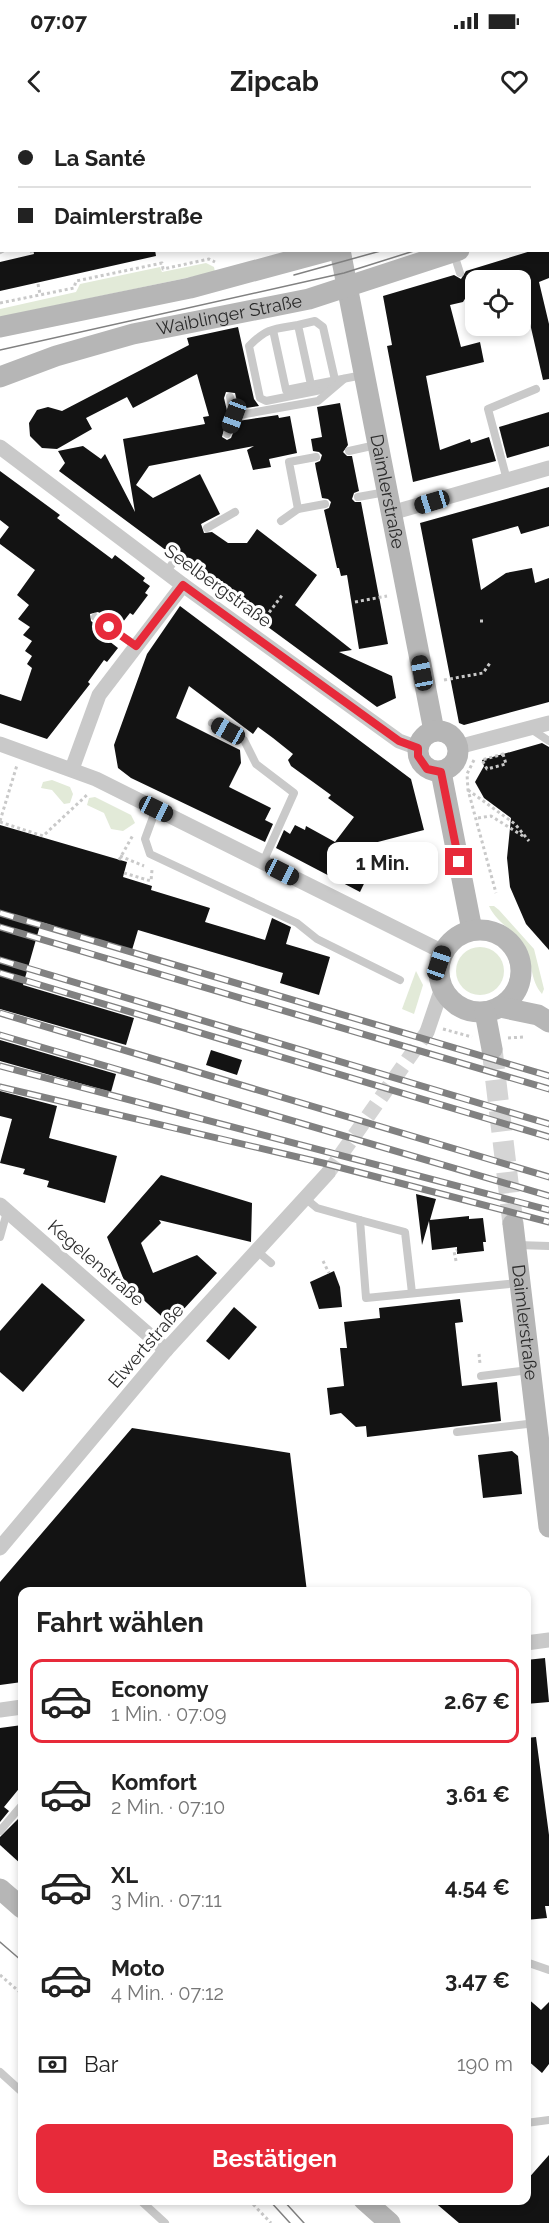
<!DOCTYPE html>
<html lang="de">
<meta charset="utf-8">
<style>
body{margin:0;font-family:Raleway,sans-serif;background:#f2f2f2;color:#222;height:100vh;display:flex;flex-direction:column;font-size:22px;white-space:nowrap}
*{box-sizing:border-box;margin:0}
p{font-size:20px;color:#767676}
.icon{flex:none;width:33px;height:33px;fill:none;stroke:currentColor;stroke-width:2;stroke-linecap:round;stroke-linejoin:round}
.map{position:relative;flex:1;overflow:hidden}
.details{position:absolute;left:18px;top:1467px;width:513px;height:618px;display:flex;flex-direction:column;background:#fff;border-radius:12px;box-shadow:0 3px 9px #0003}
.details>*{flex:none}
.banner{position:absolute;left:0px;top:0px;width:549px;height:132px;box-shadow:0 3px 9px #0003;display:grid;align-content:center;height:132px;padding:0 18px;background:#fff}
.fabs{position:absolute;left:465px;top:150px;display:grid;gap:12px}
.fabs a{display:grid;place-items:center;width:66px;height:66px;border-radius:12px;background:#fff;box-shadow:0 3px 9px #0003;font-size:30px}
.end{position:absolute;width:27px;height:27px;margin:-14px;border:8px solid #e72a3a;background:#fff;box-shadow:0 0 0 3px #fff}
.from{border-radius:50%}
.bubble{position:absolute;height:42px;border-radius:12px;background:#fff;box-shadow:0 3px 9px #0003;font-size:20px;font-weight:700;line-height:42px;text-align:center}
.car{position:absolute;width:18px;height:36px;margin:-18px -9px;border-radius:8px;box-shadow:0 0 4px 2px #0007;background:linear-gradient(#222 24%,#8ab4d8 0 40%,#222 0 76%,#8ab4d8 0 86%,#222 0)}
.banner b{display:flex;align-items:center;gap:21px;height:57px;font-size:22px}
.banner b+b{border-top:2px solid #e0e0e0}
.banner i{width:15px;height:15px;background:#222}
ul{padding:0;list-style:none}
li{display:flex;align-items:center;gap:18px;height:84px;margin:0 12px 9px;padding:0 6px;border:3px solid transparent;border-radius:12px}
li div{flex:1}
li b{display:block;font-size:22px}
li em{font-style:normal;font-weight:700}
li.selected{border-color:#e72a3a}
li>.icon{width:54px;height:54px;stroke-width:1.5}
h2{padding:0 18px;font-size:27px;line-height:72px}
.pay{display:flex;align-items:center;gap:15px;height:66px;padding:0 18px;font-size:22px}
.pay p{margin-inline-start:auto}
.cta{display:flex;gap:12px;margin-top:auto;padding:12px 18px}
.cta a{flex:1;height:69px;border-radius:12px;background:#e72a3a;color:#fff;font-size:24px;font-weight:700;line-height:69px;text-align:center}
.status{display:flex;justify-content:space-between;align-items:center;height:42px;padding:0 30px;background:#fff;direction:ltr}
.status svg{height:16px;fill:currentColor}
header{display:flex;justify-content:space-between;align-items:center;height:78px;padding:0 18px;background:#fff;font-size:27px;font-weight:700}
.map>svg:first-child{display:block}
.green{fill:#e2ead8}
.building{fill:#131313}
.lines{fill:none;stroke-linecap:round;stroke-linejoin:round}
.street-tunnel{stroke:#d5d5d5;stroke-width:15;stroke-dasharray:15 8;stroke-linecap:butt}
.secondary-tunnel{stroke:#d5d5d5;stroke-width:21;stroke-dasharray:21 10;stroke-linecap:butt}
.path{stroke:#c9c9c9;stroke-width:3;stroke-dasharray:3 3;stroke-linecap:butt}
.lane{stroke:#c9c9c9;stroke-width:8}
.street{stroke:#c9c9c9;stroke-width:15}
.secondary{stroke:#b6b6b6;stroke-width:21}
.tram{stroke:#818181;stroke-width:1.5}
.rail-casing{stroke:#818181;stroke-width:7}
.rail{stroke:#fff;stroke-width:4.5;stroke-dasharray:14;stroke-linecap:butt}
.route{stroke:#e72a3a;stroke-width:8}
.labels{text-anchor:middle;stroke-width:6;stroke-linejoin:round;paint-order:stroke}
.street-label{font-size:18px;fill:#2c2c2c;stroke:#fff}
</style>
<div class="status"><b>07:07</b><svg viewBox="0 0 49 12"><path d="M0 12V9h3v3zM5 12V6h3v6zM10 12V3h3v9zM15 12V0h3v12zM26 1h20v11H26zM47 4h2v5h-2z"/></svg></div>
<header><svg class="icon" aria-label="back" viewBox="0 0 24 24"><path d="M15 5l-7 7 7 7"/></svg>Zipcab<svg class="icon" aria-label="heart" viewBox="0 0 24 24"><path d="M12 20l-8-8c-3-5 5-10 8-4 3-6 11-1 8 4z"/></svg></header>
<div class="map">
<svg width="549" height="2103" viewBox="0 0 549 2103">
<rect width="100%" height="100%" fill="#fff"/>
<g class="green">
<polygon points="206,143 214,147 215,152 0,197 0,189 76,172 80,164 160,147 162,152"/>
<polygon points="52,660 70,667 73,674 70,683 64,684 52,670 41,668 43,662"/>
<polygon points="95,677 131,695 135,703 123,711 111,709 104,693 87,685 89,678"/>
<path d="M489,786h5l5,4 35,39 10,40 -2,5c-12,-14 -9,-29 -16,-45 -9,-18 -29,-25 -37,-43z"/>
<circle cx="480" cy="851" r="24"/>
<polygon points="416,851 423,865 414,894 402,889"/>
</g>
<g class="building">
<polygon points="33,130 155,130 156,136 0,171 0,142 34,134"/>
<polygon points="534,130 549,130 549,158 539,162 549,204 549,259 543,260 520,160 476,160 476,178 468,174 463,182 450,185 461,227 480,222 484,242 426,256 440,330 470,319 471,323 489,317 496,341 413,362 387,226 392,225 383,176 454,155 461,159 466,151"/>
<polygon points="238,207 254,279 259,286 239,289 235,273 226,272 224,278 228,295 222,317 227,320 231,318 238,301 278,295 279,298 290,296 297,333 269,339 271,347 253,350 247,330 254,326 149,346 136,365 153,378 200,354 220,394 201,404 204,413 212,412 228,423 247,423 257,409 317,455 295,485 352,530 339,532 392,556 396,578 377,587 193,452 181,442 180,433 171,434 59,351 65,343 58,331 83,326 101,339 105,334 135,392 123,319 205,304 203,297 209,296 197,254 133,288 127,277 86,298 92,309 57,329 42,328 30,316 29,303 37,290 48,287 62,291 189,225 187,218"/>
<polygon points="340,283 348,325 343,332 347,336 352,336 359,371 354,373 352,379 355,382 361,382 388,524 359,529 347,455 341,456 339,448 337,448 324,390 329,388 331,382 328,379 322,378 316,349 315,343 320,341 322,335 319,332 313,331 311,319 322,317 317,287"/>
<polygon points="549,292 549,326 507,338 499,307"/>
<polygon points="0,351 60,395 57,398 112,439 115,435 145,458 143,461 150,466 145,473 148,475 133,495 130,493 119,507 98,492 90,494 91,501 112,517 109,521 118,528 107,542 104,540 88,562 90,564 47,619 0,603 0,574 21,581 32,548 27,544 32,536 25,531 32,521 23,515 30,507 18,499 29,485 17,475 35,450 0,424 0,419 9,407 0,400"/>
<polygon points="549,367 549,406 521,414 518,406 472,419 481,470 506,453 532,448 535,463 549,458 549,582 464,605 459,603 420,403"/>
<polygon points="180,486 411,659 424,710 347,730 374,743 360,772 276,728 284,710 290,714 295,705 305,710 306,706 335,722 354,697 328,678 331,675 291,646 288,640 293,634 273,618 258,607 253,614 189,566 176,598 240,630 241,643 229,667 271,688 265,700 273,704 265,722 131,658 118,648 114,625 147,534"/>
<polygon points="542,623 549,627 549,830 526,804 510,767 507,738 511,698 484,678 475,662 484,646 482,640"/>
<polygon points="0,705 127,742 123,757 152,766 151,770 210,788 205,802 265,820 272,798 291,807 286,824 330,837 319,875 280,863 283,853 138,810 132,830 41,802 23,865 134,898 126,925 0,889"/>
<polygon points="0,920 116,954 111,972 0,941"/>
<polygon points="211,930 242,940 237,955 206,945"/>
<polygon points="0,971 57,986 49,1018 117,1036 105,1083 47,1067 49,1061 23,1054 25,1049 0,1043 12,999 0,996"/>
<polygon points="161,1055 252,1083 251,1122 159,1100 161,1103 141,1123 153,1153 197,1135 217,1153 170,1204 125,1163 107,1117"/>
<polygon points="416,1074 436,1079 430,1100 469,1096 469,1099 483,1098 486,1122 483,1122 484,1131 457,1134 457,1127 432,1130 429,1101 422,1125"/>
<polygon points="334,1151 340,1167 342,1187 319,1189 310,1162"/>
<polygon points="42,1163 85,1200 23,1272 0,1252 0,1211"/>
<polygon points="460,1179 463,1202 455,1203 462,1266 497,1262 501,1301 367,1317 366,1306 356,1307 341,1293 330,1295 327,1268 344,1266 340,1228 347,1228 344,1202 380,1198 379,1188"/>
<polygon points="234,1187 257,1207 229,1240 206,1221"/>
<polygon points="132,1308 290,1333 307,1472 22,1472 22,1562 0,1565 0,1462"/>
<polygon points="512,1331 518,1336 522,1374 483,1378 478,1335"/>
<polygon points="545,1538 549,1582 526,1584 526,1540"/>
<polygon points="22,1605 22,1665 4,1687 9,1691 0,1702 0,1608"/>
<polygon points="536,1617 549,1715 549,1786 545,1786 547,1798 526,1800 526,1618"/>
<polygon points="18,1699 22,1703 22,1745 0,1725 0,1717"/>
<polygon points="526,1877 541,1890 549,1882 549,1944 542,1953 526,1939"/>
<polygon points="549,2035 549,2103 459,2103 432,2080 526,2080 526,2061"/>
</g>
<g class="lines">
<polyline class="street-tunnel" points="328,1053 427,912"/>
<polyline class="secondary-tunnel" points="492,929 513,1104"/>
<g class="path">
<polyline points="72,0 72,2"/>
<polyline points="31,130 32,135"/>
<polyline points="38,164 40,174"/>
<polyline points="0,183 74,168 76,161 162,143 163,149 209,139 215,142"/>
<polyline points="355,482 387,476"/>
<polyline points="480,501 486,501"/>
<polyline points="262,502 283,474"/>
<polyline points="444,560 483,553 490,543"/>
<polygon points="503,634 506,644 487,649 482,640"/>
<polyline points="474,640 467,654 468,670 496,773"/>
<polyline points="468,670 515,704 529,721"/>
<polyline points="478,698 491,696 523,716"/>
<polyline points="0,701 17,645"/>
<polyline points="0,702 43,716 88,674"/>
<polyline points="120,736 144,746"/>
<polyline points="119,740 133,715"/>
<polyline points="124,753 151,761 152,750"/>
<polyline points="443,909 472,917"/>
<polyline points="508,918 523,917"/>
<polyline points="323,1141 329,1153"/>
<polyline points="456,1141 454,1131 457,1130"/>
<polyline points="479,1234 480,1244"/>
<polyline points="0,1855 22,1874"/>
<polyline points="249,2080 271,2103"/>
</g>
<g class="lane">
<polyline points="0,130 2,129"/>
<polyline points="454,134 460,153"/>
<polyline points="469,180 471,202"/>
<path d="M273,210l13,60 25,-5 -13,-60c-25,4 -31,3 -49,21l11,52 6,3 60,-12 9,-9 -12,-53 -8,-6 -17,4"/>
<polyline points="311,265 363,255"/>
<polyline points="230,277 234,296"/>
<polyline points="227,314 234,296 318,281 344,259"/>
<polyline points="349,331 376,325"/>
<polyline points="507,360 488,289 536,269"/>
<polyline points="358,377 386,372"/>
<polyline points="298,389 325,384"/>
<polyline points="281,401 298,389 289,342 316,337"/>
<polyline points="207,408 235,392"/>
<polyline points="166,453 176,438"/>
<polyline points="95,497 136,526"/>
<polyline points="212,603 244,620 256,644 294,673 263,742"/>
<polyline points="531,609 549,621"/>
<polyline points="156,689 145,719 150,734 297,803 317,819 400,860"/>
<polyline points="305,1078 317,1088 360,1100 366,1178 519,1163"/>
<polyline points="360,1100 405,1112 412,1173"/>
<polyline points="0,1117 7,1092"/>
<polyline points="517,1125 549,1126"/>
<polyline points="257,1131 271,1143"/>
<polyline points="481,1256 529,1250"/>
<polyline points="457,1312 536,1303"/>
<polyline points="0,1711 22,1685"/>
<polyline points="526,1842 549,1850"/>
<polyline points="0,1952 22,1972"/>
<polyline points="526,2003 549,2000"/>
<polyline points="140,2080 165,2103"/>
</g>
<g class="street">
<polyline points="313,0 314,2"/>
<polyline points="0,327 183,465 399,621 418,628"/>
<polyline points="391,393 549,348"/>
<polyline points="0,624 96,659 443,832"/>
<polyline points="458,627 549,603"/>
<polyline points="72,649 99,575 183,465"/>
<polyline points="427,912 442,868"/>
<polyline points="0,1085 166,1230"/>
<polyline points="0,1428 166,1230 328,1053"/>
<polyline points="526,1523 549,1520"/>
<polyline points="0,1590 22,1587"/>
</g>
<g class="secondary">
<polyline points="548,65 549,64"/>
<polyline points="548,98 549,98"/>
<path id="s1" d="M340,130l94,481"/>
<polyline points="0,207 190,168 331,130"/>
<path id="s2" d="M0,257l56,-21 77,-22 176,-35 150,-49"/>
<circle cx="438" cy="631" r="20"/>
<polyline points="441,652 472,810"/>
<circle cx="480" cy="851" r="41"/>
<polyline points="500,887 538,895 549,902"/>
<polyline points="485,892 492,929"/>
<path id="s3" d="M513,1104l36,303"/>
<polyline points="0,1769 22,1788"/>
<polyline points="364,2080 390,2103"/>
</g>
<g class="tram">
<polyline points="548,86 549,86"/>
<polyline points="294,155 384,130"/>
<polyline points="0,230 344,153 417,130"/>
<polyline points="0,1822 22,1841"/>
<polyline points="269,2080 290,2103"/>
<polyline points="283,2080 304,2103"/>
</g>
<defs>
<g id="rail">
<polyline points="0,793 549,956"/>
<polyline points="0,807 549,969"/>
<polyline points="0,840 549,1004"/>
<polyline points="0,853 549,1017"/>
<polyline points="0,893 549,1057"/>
<polyline points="0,915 549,1076"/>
<polyline points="0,946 549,1090"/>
<polyline points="0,967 323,1043 549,1102"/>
</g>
</defs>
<use href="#rail" class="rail-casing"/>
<use href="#rail" class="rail"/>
</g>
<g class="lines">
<polyline class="route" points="109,507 136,526 183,465 399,621 418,628 418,636 427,649 441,652 459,742"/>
</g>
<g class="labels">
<g class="street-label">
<text dy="6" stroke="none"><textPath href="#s2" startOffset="238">Waiblinger Straße</textPath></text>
<text dy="6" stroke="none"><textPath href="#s1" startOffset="246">Daimlerstraße</textPath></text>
<text transform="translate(218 466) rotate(36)" y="6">Seelbergstraße</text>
<text transform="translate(96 1143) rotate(41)" y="6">Kegelenstraße</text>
<text dy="6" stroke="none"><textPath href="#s3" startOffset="99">Daimlerstraße</textPath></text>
<text transform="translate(146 1226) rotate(-49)" y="6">Elwertstraße</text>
</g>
</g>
</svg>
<div class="fabs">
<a><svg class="icon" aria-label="locate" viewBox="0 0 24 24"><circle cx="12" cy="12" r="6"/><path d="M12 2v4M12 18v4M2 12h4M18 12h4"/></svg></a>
</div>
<i class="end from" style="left:109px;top:507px"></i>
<i class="end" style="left:459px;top:742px"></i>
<div class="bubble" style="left:327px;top:722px;width:111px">1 Min.</div>
<i class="car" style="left:234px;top:296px;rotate:200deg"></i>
<i class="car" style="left:432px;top:382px;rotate:253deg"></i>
<i class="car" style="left:422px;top:553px;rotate:349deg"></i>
<i class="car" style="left:228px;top:611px;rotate:299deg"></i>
<i class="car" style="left:156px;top:689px;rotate:116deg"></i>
<i class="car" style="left:282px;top:752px;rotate:117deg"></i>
<i class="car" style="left:439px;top:843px;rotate:19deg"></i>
<div class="banner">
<b><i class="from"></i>La Santé</b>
<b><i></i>Daimlerstraße</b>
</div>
<section class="details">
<h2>Fahrt wählen</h2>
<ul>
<li class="selected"><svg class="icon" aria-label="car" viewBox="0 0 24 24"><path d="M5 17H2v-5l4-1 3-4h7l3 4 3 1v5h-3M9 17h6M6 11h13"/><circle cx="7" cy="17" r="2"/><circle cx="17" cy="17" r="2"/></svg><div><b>Economy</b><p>1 Min. · 07:09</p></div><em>2.67 €</em></li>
<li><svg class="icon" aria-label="car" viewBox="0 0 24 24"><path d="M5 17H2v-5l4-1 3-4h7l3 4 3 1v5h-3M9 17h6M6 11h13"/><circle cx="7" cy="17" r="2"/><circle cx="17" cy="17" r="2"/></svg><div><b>Komfort</b><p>2 Min. · 07:10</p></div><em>3.61 €</em></li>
<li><svg class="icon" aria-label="car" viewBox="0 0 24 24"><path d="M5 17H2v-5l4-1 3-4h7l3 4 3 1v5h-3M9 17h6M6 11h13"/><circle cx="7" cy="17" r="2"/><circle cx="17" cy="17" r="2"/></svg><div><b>XL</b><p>3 Min. · 07:11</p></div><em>4.54 €</em></li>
<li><svg class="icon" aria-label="car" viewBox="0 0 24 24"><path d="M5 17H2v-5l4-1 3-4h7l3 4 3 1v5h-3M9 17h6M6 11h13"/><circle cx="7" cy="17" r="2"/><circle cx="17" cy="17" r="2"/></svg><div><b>Moto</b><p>4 Min. · 07:12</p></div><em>3.47 €</em></li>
</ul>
<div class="pay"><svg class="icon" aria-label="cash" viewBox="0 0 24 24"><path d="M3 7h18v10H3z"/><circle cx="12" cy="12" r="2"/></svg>Bar<p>190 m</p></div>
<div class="cta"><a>Bestätigen</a></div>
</section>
</div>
